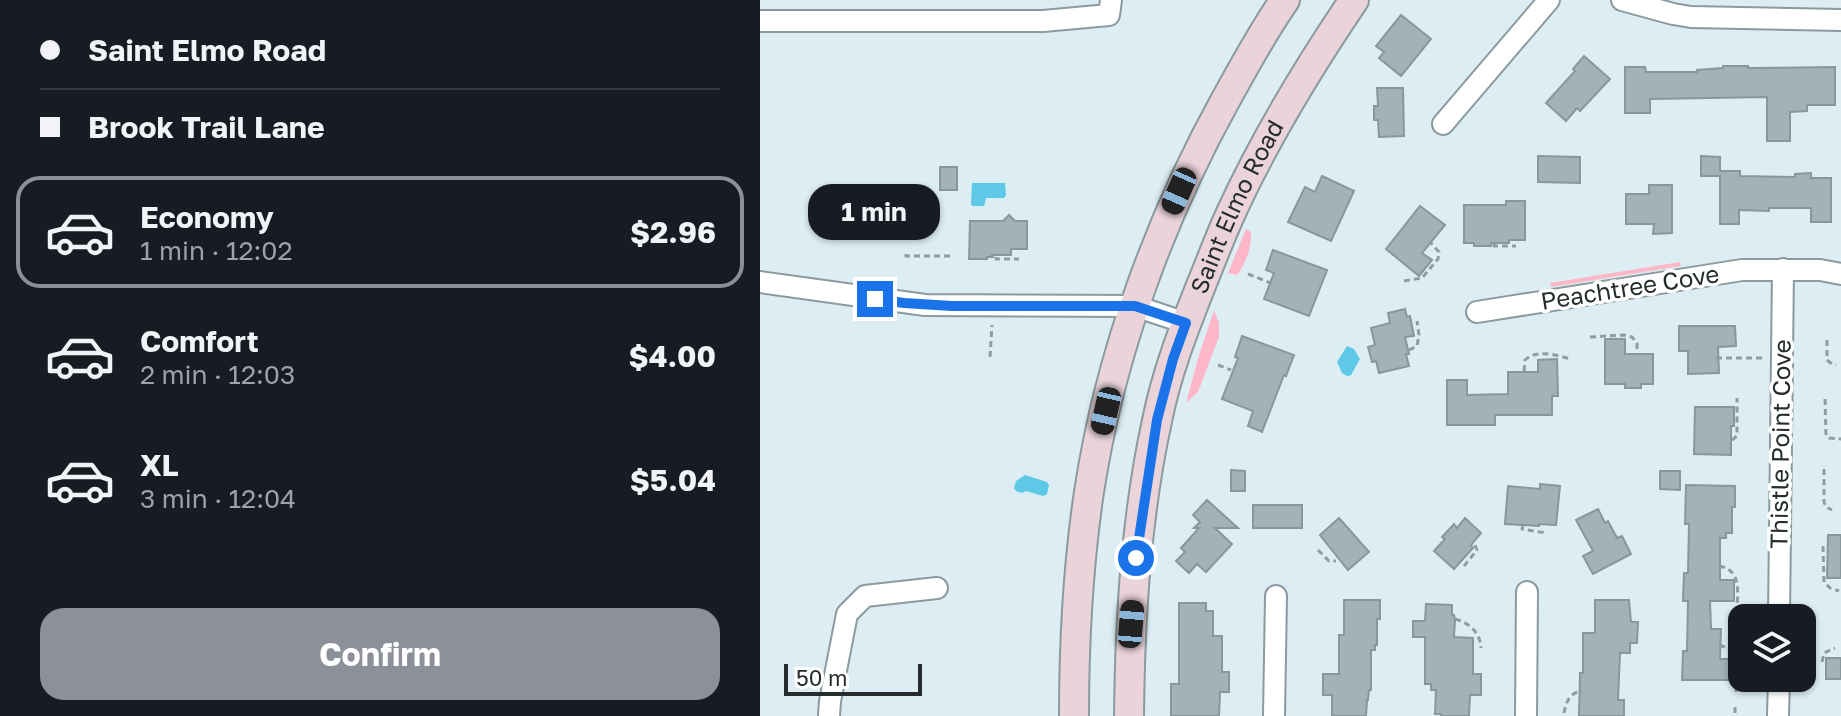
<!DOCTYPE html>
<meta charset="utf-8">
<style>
body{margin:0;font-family:"Golos Text",sans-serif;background:#242831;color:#f1f3f6;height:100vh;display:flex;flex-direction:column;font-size:30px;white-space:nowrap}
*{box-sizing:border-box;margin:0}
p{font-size:26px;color:#9ea1a6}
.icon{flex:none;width:44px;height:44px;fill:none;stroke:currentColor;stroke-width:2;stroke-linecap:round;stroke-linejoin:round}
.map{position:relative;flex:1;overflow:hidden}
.side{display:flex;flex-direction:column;background:#171b24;width:760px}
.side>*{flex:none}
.hud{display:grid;align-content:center;height:176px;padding:0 40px;background:#171b24}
.fabs{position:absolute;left:968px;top:604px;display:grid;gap:16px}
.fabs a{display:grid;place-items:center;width:88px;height:88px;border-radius:16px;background:#171b24;box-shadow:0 2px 6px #0004;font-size:40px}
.scale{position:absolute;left:24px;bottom:20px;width:138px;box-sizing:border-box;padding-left:8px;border:4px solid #252c2e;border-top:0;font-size:22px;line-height:28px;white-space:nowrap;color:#252c2e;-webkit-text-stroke:6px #fff;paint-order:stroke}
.end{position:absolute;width:36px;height:36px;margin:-18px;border:10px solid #1a73e8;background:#fff;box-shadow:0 0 0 4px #fff}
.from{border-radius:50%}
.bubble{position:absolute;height:56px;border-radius:24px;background:#171b24;box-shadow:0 2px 6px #0004;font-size:26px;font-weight:700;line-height:56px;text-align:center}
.car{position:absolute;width:24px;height:48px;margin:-24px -12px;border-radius:10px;box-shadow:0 0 6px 2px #0007;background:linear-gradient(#222 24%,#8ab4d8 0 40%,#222 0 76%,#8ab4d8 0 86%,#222 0)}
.hud b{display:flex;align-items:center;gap:28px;height:76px;font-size:30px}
.hud b+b{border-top:2px solid #363941}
.hud i{width:20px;height:20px;background:#f1f3f6}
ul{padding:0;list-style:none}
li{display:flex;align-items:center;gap:24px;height:112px;margin:0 16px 12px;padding:0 24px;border:4px solid transparent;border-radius:24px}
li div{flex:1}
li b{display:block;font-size:30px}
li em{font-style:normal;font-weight:700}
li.on{border-color:#8c9099}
li>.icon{width:72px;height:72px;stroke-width:1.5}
.primary-button{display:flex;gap:16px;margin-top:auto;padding:16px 40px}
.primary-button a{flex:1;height:92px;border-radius:24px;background:#8c9099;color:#fff;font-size:32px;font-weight:700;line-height:92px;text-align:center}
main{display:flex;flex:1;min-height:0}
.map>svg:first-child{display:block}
.green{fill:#feb7c9}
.water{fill:#5dc9e7}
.building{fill:#a2b3b8;stroke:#87979c;stroke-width:2}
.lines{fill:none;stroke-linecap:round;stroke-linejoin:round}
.street-casing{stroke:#8a9a9f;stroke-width:24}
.secondary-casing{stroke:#8a9a9f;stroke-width:32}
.path{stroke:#8f9ca0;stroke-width:3;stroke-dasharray:6 4;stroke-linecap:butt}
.street{stroke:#fff;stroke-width:20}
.secondary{stroke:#ead4da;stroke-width:28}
.route{stroke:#1a73e8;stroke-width:10}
.labels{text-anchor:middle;stroke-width:7;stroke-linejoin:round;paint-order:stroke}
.street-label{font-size:24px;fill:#252c2e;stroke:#fff}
</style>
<main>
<section class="side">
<div class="hud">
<b><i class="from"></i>Saint Elmo Road</b>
<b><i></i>Brook Trail Lane</b>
</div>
<ul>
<li class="on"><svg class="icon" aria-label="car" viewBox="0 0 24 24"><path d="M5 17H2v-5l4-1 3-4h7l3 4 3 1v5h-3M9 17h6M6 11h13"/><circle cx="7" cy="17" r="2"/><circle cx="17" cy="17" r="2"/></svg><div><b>Economy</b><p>1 min · 12:02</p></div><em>$2.96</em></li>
<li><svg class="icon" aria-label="car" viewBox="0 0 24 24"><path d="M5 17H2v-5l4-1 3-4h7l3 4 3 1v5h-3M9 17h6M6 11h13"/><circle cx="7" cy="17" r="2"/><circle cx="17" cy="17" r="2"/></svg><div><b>Comfort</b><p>2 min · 12:03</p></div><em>$4.00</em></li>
<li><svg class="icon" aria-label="car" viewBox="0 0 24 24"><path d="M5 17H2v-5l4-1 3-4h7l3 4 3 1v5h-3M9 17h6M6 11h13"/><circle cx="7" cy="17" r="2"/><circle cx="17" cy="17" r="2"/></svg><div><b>XL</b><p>3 min · 12:04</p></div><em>$5.04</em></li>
</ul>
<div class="primary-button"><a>Confirm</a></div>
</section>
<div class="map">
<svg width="1081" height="716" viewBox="0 0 1081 716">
<rect width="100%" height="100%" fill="#dceef3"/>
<g class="green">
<path d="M486,229l5,3c1,14 -5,32 -14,43l-9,-2z"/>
<polygon points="920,262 921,266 791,287 790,283"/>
<polygon points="454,310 459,323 459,337 438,392 426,403 439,355"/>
</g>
<g class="water">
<polygon points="212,183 245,183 246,195 244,198 226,198 224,206 212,206 211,204"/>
<polygon points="587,346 594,349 600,359 591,375 587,376 582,373 577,362"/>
<polygon points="265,475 287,482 289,485 287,494 283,496 266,491 262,493 256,491 254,488 256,481"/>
</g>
<g class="building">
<polygon points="641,15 671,39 641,76 619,58 624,52 616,46"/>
<polygon points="824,56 850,79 820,111 817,108 806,121 786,103 815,71 813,69"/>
<polygon points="963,66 988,66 988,68 1075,67 1075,105 1047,105 1047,111 1030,112 1030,141 1007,141 1007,97 890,99 890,113 865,113 865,67 885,67 886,72 937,72 937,70 963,68"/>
<polygon points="617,88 643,88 644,136 619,137 618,120 614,120 614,106 618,106"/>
<polygon points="778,156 820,157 820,183 778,182"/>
<polygon points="941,156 960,157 960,171 980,171 980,176 1035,177 1035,174 1051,173 1051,178 1071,178 1071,222 1051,222 1051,208 1009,208 1009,211 979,210 979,224 960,224 960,176 941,176"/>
<rect x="180" y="167" width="17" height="23"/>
<polygon points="562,176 594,191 571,241 528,222 545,187 555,192"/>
<polygon points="889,185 912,185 912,233 893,234 894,224 866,224 866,194 889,194"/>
<polygon points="746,201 765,201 765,240 749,240 749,243 731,243 731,246 714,246 714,243 704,243 704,205 746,205"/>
<polygon points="660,206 685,225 662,253 672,260 659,276 626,249"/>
<polygon points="249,215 255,221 267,221 267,249 251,249 251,255 232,255 233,257 227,257 227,259 209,259 210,221 243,221"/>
<polygon points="513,250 567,270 549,316 504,299 514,273 506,270"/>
<polygon points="645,309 647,317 650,316 654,336 645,337 649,354 646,354 649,366 619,373 616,361 612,362 608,347 615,345 611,328 630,323 628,313"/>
<polygon points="919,326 975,326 976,346 958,347 959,373 928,374 928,351 919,351"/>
<polygon points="482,336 534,355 526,376 524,375 502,432 488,426 493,411 462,399 478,358 475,357"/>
<polygon points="845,339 865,339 865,354 893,354 893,384 881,384 881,388 865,388 865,384 845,384"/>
<polygon points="797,359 798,396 792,396 792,415 735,415 735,425 687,425 687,380 707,380 707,395 748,394 748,372 778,372 778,360"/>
<polygon points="935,407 974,407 974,426 971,426 971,455 934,454"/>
<polygon points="471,470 485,471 485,491 471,491"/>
<polygon points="900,471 920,471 920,490 900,489"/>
<polygon points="780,484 800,486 796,525 779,524 779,526 745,524 748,486 780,489"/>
<polygon points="926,485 975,486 975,507 972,507 972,533 966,533 966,538 960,538 960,580 974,580 974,601 950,601 951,629 961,629 960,659 973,659 973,680 922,680 923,651 927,651 928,601 923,601 924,573 928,573 929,524 925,524"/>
<polygon points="447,500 478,528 455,528 472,544 446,572 437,564 429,573 416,561 425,552 421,548 439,528 434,528 440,522 433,515"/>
<rect x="493" y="505" width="49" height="23"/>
<polygon points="838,509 845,523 848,521 857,538 862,536 871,554 833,574 823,556 833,551 816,520"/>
<polygon points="579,518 609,552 588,570 560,535"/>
<polygon points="705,518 721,533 711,545 713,548 694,569 674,551 685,539 682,537 694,524 697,528"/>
<polygon points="1068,535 1081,535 1081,578 1067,578"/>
<polygon points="584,600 620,600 620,619 617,619 617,645 615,645 615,650 611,650 611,690 609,690 608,700 607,700 606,716 572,716 572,695 563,695 563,674 579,674 579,635 584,635"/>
<polygon points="835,600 869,600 871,622 878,622 877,643 870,643 870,653 860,653 858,700 864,700 864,716 819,716 820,673 823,673 823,633 835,633"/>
<polygon points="419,603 446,603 446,611 453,611 453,636 462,636 462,672 469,672 469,692 460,692 459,716 411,716 411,684 419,684"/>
<polygon points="666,604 692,605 692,615 694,615 695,620 694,637 713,638 713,674 721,674 721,695 710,695 709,716 681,716 681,714 675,714 676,690 671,690 671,684 665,684 665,637 653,637 653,621 665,621"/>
<rect x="1066" y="658" width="15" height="21"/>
</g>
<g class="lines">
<defs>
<g id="street">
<polyline points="862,0 913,14 931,17 1081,20"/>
<polyline points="0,21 283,21 349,15 351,0"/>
<polyline points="683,124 789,0"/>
<polyline points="0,282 165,305 375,306 426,323"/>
<polyline points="717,312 982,270 1060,270 1081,274"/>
<polyline points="1019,618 1023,269"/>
<polyline points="69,716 70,701 87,614 105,596 177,588"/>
<polyline points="514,716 516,596"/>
<polyline points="766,716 767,592"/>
<polyline points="1018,716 1019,678"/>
</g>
<g id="secondary">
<path d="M314,716c0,-75 4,-150 15,-224 21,-137 70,-272 137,-393 19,-34 37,-68 59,-99"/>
<path id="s1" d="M369,716c1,-99 7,-199 28,-295 9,-46 26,-90 43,-133 10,-24 19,-49 30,-73 34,-75 78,-147 124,-215"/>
</g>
</defs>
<use href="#street" class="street-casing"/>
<use href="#secondary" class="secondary-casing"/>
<g class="path">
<polyline points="734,244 734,246 756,246"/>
<polyline points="146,254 146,256 193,256"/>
<polyline points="236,257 236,259 259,259"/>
<polyline points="488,274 513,284"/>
<polyline points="644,281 662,278 678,259 679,252 671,243"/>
<polyline points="830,337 864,335 872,337 877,343 877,353"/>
<polyline points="1067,340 1067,360 1072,364 1076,365"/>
<polyline points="649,350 657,346 659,335 657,321"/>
<polyline points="230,357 232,325"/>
<polyline points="956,358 1004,358"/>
<polyline points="458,365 471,370"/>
<path d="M764,371l1,-11c12,-11 31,-5 46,-1"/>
<polyline points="1065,399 1066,435 1069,438 1081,439"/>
<polyline points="972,440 977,436 977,398"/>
<polyline points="1064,469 1064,502 1066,507 1072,510"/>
<polyline points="763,525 762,529 786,533"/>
<polyline points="1063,546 1064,582 1070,588 1079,591"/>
<polyline points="558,550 569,561 576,561"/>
<polyline points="704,566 717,550 715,545"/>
<path d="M959,566c24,4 18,28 18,47"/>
<path d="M695,619c15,4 25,14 26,29"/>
<path d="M959,645c24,7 17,26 17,47"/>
<polyline points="1062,662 1064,653 1075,648"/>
<polyline points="975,707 975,716"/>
<path d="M804,713c2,-11 6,-21 18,-22"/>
</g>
<use href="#street" class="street"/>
<use href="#secondary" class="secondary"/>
</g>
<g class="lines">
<polyline class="route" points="115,299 144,303 192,306 375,306 426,323 413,359 397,420 376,558"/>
</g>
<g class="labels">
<g class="street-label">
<text dy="8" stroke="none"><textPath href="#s1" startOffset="526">Saint Elmo Road</textPath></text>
<text transform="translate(870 288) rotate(-9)" y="8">Peachtree Cove</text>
<text transform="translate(1021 444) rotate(-89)" y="8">Thistle Point Cove</text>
</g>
</g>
</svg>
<div class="fabs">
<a><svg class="icon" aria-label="layers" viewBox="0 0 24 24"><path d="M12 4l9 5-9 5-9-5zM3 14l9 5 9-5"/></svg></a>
</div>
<div class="scale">50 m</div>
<i class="end from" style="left:376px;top:558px"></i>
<i class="end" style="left:115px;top:299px"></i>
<div class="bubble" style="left:48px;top:184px;width:132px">1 min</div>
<i class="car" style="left:419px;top:191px;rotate:204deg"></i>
<i class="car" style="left:346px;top:411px;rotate:193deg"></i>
<i class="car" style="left:371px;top:624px;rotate:5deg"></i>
</div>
</main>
